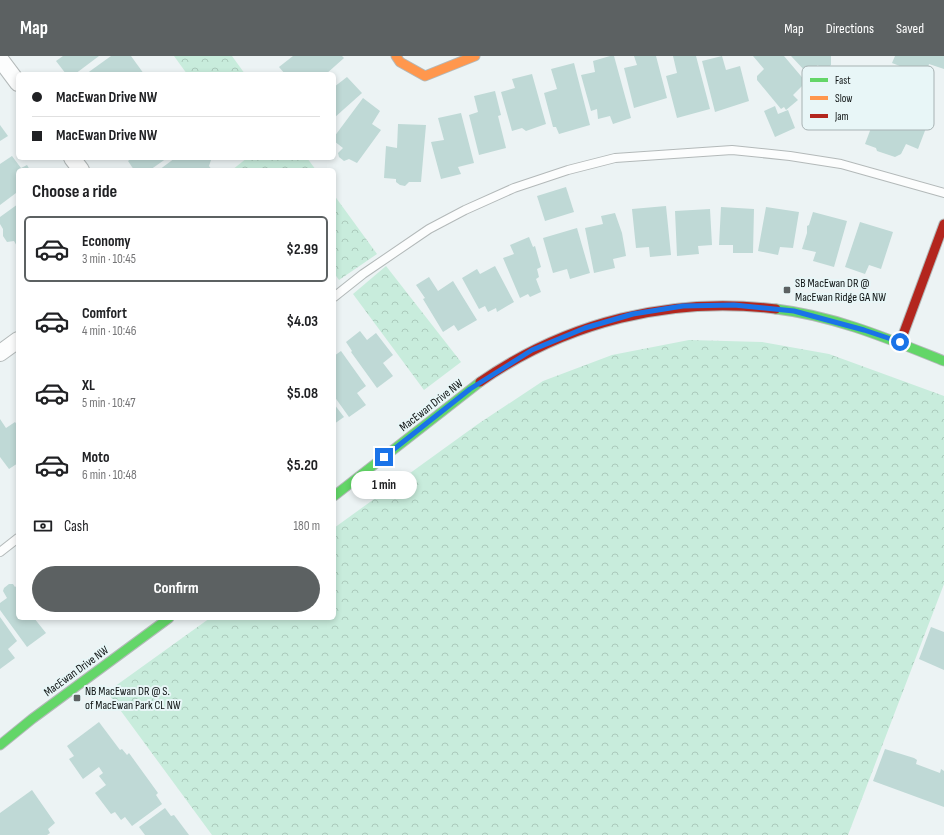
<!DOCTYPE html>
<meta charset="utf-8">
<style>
body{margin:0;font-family:"Sofia Sans Condensed",sans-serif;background:#f2f2f2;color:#202124;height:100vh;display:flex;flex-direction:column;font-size:15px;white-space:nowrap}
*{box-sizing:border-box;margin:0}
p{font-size:13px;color:#757577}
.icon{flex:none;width:22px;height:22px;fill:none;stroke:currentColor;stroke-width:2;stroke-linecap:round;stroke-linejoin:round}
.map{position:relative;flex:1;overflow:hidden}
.panel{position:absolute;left:16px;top:112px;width:320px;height:452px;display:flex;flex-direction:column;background:#fff;border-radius:6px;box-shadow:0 2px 6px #0003}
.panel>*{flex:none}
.guide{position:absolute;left:16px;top:16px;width:320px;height:88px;border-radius:6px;box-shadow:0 2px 6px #0003;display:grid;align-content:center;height:88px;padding:0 16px;background:#fff}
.end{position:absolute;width:18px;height:18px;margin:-9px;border:5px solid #1a73e8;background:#fff;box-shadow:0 0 0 2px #fff}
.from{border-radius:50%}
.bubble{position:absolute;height:28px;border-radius:14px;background:#fff;box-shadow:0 2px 6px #0003;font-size:13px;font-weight:700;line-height:28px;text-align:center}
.guide b{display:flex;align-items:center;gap:14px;height:38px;font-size:15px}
.guide b+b{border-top:1px solid #e0e0e0}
.guide i{width:10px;height:10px;background:#202124}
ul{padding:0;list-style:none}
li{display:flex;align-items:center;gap:12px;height:66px;margin:0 8px 6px;padding:0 8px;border:2px solid transparent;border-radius:6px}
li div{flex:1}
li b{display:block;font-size:15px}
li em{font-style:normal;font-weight:700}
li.current{border-color:#5c6162}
li>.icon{width:36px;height:36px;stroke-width:1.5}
h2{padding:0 16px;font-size:18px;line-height:48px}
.pay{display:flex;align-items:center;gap:10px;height:44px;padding:0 16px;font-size:15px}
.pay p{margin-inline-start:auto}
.button{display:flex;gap:8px;margin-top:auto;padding:8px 16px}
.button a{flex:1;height:46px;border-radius:24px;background:#5c6162;color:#fff;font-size:16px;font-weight:700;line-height:46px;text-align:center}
header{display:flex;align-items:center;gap:24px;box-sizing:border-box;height:56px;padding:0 20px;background:#5c6162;color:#fff}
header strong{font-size:19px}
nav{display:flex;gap:22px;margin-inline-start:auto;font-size:14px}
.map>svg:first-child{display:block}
.forest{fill:url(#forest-crowns)}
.building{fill:#bfd9d6}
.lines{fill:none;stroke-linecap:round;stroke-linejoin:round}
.lane-casing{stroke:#b3b9b9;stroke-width:10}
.street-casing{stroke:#b3b9b9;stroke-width:18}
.fast-casing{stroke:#b3b9b9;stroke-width:11}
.slow-casing{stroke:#b3b9b9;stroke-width:11}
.jam-casing{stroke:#b3b9b9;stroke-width:11}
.lane{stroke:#fcfdfd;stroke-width:8}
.street{stroke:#fcfdfd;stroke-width:16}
.fast{stroke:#63d668;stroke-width:9}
.slow{stroke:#ff974d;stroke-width:9}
.jam{stroke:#b3261e;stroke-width:9}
.route{stroke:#1a73e8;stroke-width:5}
.poi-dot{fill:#5c6162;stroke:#e8f6f7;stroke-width:1.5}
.labels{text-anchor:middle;stroke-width:4;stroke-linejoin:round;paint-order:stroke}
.poi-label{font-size:12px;fill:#0e1313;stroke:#e8f6f7;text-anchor:start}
.street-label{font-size:12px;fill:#0e1313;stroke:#e8f6f7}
.key{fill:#e8f6f7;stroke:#a7b2b3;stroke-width:1}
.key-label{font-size:11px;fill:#0e1313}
</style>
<header>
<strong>Map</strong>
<nav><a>Map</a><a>Directions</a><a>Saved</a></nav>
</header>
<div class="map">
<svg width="944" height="779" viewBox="0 0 944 779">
<defs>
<pattern id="forest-crowns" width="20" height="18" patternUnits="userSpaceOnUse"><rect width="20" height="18" fill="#c8ecdc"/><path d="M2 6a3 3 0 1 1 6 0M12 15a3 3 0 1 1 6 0" fill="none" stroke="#abcabc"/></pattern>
</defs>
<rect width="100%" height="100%" fill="#ecf3f4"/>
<g class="forest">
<polygon points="174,0 232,0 245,18 187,18"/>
<polygon points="247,102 307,102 316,114 232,114"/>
<polygon points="334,139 377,198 339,224 334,217"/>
<polygon points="386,210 461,306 424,334 353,238"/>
<polygon points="689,284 762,286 829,298 944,340 944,528 848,779 212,779 107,636 210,562 334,562 334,472 478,368 543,325 612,299"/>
</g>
<g class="building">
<polygon points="63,0 99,0 75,18 66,18 56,5"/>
<polygon points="111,0 131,0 144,18 86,18"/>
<polygon points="293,0 342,0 344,2 326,18 285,18 279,11"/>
<polygon points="610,0 614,0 631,62 613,68 610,60 598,63 597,53 591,55 581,19 595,16 593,5"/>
<polygon points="634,0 656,0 667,42 634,52 624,12 637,9"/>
<polygon points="673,0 696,0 710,53 677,62 666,20 677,17"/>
<polygon points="722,0 726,14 740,10 749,45 715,56 702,5"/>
<polygon points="753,0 784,0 806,26 793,39 798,44 786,54 784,51 781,53 757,24 757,20 764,13"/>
<polygon points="791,0 831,0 831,9 826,13 821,14 818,9 807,17"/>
<polygon points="895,0 944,0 944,13 929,8 927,16 923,19 892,7"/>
<polygon points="574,7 590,69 559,78 556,71 553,71 544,37 557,33 551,13"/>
<polygon points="532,18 546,68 526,75 522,72 512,75 501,36 515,32 512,23"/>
<polygon points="347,21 362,37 334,62 334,31"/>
<polygon points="495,35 501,59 498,60 506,92 479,99 469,59 478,56 474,40"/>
<polygon points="363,42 380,55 372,68 381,74 357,107 349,103 344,105 339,101 338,97 343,92 334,85 334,81"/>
<polygon points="775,50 778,58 788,54 795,72 775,81 764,55"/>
<polygon points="877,56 926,72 918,93 906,88 901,98 895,101 877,95 876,92 865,88"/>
<polygon points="461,57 474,107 458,111 461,118 441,123 431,86 444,84 438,62"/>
<polygon points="398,68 426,69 421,126 409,126 405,130 400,129 396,126 396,123 384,122 386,90 397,92"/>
<polygon points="0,69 8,80 0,85"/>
<polygon points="12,100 21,112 27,109 30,114 18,114 18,139 16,137 0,149 0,108"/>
<polygon points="132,102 167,102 150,114 134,114 128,105"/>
<polygon points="175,102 210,102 211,104 209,110 212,114 159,114"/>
<polygon points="566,131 574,156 545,165 537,140"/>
<polygon points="18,148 18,192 14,185 7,186 3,180 3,173 0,168 0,161"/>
<polygon points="666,150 671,199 650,201 649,191 636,192 632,153"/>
<polygon points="721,151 754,153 753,197 733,197 733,189 719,189"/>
<polygon points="766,151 799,156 793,192 780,191 778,199 758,195"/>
<polygon points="710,153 712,189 698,190 699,198 677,200 675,155"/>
<polygon points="813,156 847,165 834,211 813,205 816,196 802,193 807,177 807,170 809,169"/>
<polygon points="615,157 622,177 626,200 613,203 615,212 594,217 585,172 603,168 601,160"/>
<polygon points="860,166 893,176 881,213 869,209 865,218 845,211"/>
<polygon points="577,172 590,217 570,223 567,213 553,217 543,182"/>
<polygon points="529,181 533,191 535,190 541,211 537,213 539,221 536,223 541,236 530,241 528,238 520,242 503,202 514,198 510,189"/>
<polygon points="495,210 514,246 497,256 496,252 488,256 485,250 479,253 462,222 477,213 480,218"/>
<polygon points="429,221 438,235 453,225 477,264 458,275 454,269 443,276 423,243 425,242 416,229"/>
<polygon points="360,275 367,284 376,277 393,299 383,307 393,320 377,332 351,296 352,295 346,286"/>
<polygon points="341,295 366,330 357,337 366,349 349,361 334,340 334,300"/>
<polygon points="334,348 344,361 334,368"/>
<polygon points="0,363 6,372 15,366 18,370 18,407 9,413 0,401"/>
<polygon points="9,528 13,528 15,531 18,529 18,562 34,562 46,577 27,591 0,554 0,547 7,542 3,535 4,532"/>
<polygon points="0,561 17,585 8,593 15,602 0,613"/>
<polygon points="931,571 944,576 944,614 919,603"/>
<polygon points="99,666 120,694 122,693 127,699 129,697 158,737 156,739 162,748 132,770 125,761 121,764 115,756 111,758 95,737 106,729 99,720 103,717 99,711 83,723 69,703 74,700 67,690"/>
<polygon points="885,693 914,702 917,704 916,708 940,717 941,713 944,715 944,751 873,725"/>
<polygon points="32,734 55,767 48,773 50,777 47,779 0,779 0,757"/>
<polygon points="165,752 171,760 174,759 189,779 145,779 139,771"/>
</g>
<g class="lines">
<defs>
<g id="lane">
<polyline points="334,241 363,218 429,173 465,154 514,132 568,114 615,102 732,94 790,100 841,108 944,137"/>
<polyline points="0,496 18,482"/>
</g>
<g id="street">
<polyline points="0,3 18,27"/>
<polyline points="72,102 81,114"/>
<polyline points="0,297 18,284"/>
</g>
<g id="fast">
<path d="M776,253c59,7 113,30 168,52"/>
<polyline points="334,440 480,326"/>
<polyline points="0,689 32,663 169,562"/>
</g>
<polyline id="slow" points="396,0 400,6 425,20 475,0"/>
<g id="jam">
<polyline points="900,287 944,168"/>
<path d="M480,326c86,-60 191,-86 296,-73"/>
</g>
</defs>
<use href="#lane" class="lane-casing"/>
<use href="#street" class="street-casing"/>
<use href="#fast" class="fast-casing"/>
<use href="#slow" class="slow-casing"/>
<use href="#jam" class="jam-casing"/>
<use href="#lane" class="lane"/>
<use href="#street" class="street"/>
<use href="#fast" class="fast"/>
<use href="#slow" class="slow"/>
<use href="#jam" class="jam"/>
</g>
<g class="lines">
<polyline class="route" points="384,401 470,333 532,294 585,272 633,258 683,250 734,249 794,255 864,274 900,286"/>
</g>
<g class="poi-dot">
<rect x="783" y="230" width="8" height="8" rx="2"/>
<rect x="73" y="638" width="8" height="8" rx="2"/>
</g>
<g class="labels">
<g class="poi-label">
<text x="795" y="231">SB MacEwan DR @<tspan x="795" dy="14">MacEwan Ridge GA NW</tspan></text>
<text x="85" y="639">NB MacEwan DR @ S.<tspan x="85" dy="14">of MacEwan Park CL NW</tspan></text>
</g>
<g class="street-label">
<text transform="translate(431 349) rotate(-38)" y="4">MacEwan Drive NW</text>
<text transform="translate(76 615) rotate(-36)" y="4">MacEwan Drive NW</text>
</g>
</g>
<rect x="802" y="10" width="132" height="64" rx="6" class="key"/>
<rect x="810" y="22" width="18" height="4" fill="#63d668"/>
<rect x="810" y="40" width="18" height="4" fill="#ff974d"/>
<rect x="810" y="58" width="18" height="4" fill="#b3261e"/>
<g class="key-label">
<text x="835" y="28">Fast</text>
<text x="835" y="46">Slow</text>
<text x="835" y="64">Jam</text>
</g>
</svg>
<i class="end from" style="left:900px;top:286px"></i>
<i class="end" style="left:384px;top:401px"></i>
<div class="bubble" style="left:351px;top:415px;width:66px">1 min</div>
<div class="guide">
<b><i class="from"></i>MacEwan Drive NW</b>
<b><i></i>MacEwan Drive NW</b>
</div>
<section class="panel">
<h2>Choose a ride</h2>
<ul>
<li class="current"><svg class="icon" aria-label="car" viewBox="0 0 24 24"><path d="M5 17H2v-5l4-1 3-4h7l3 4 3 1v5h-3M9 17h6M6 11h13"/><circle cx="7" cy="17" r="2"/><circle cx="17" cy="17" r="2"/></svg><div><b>Economy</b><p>3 min · 10:45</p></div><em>$2.99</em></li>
<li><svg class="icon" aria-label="car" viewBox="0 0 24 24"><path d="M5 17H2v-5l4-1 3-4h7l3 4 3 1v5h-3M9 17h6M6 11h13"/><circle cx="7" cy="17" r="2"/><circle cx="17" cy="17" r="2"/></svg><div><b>Comfort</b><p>4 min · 10:46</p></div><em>$4.03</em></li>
<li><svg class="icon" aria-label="car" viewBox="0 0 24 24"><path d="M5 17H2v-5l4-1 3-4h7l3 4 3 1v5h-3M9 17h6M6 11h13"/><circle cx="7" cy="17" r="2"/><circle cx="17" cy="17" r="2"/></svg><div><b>XL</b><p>5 min · 10:47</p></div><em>$5.08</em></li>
<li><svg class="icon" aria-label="car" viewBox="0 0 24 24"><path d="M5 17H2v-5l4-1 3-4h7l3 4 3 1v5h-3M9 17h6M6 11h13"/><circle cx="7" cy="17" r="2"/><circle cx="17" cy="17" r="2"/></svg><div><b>Moto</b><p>6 min · 10:48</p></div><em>$5.20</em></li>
</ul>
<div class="pay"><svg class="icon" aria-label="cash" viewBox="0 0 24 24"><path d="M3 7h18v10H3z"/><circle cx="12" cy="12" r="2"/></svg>Cash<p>180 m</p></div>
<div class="button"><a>Confirm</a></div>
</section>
</div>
